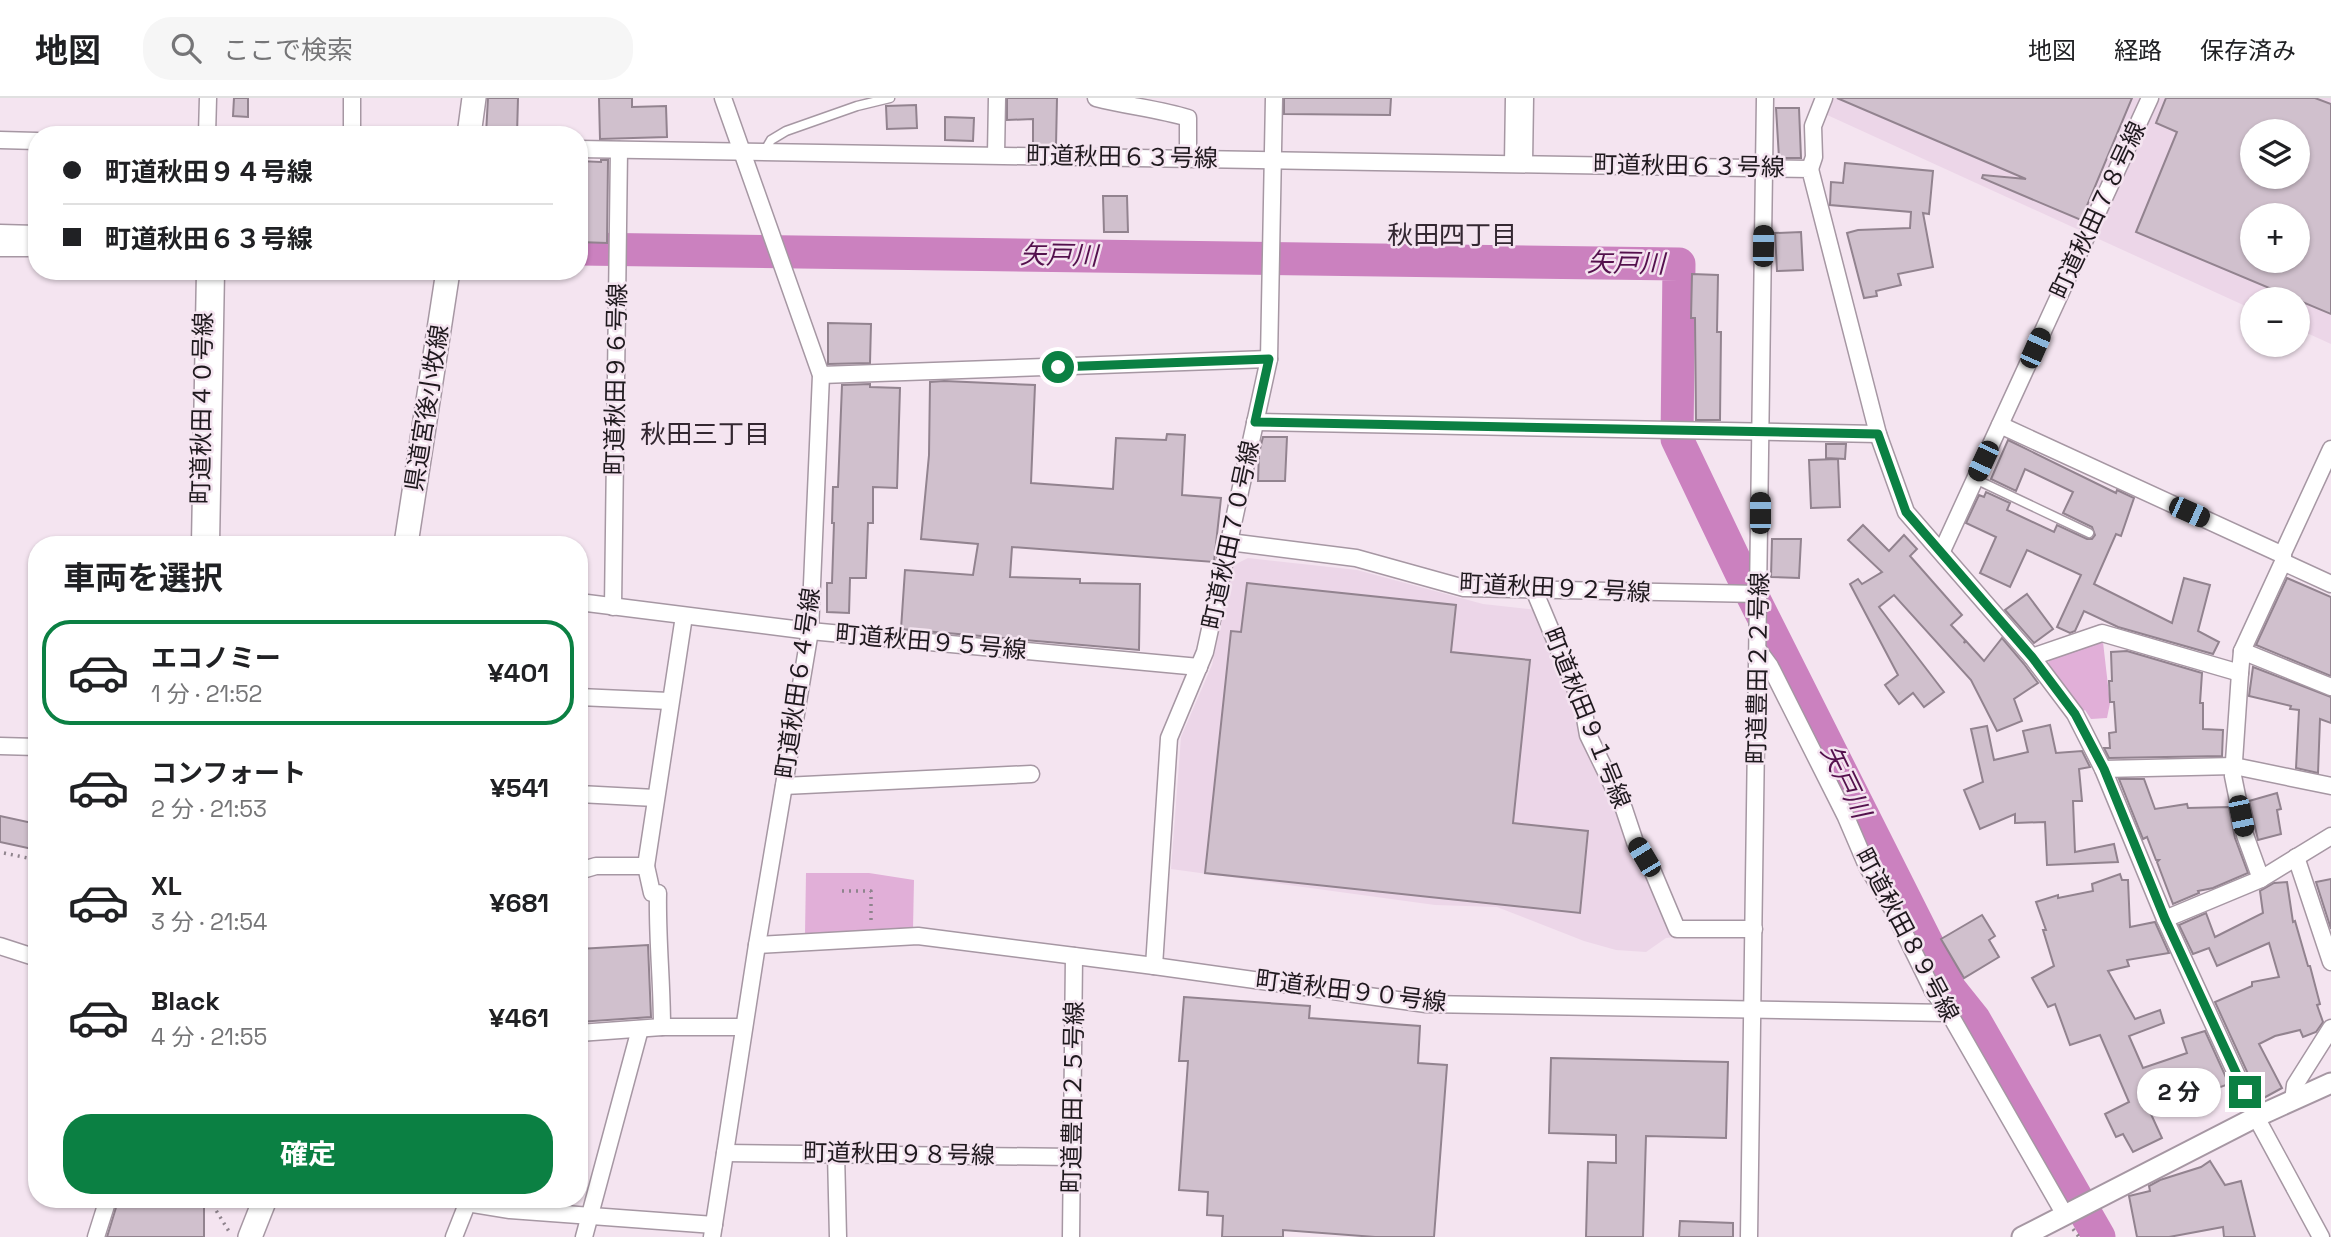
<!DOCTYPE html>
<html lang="ja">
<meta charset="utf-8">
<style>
body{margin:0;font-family:"Space Grotesk","Noto Sans JP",sans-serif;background:#f6f6f6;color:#202124;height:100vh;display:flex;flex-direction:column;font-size:26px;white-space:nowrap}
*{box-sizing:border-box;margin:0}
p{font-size:23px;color:#757577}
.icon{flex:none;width:38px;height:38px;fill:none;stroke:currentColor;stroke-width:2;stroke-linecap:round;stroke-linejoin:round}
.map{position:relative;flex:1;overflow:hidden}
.side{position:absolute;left:28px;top:438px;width:560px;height:672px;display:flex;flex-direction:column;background:#fff;border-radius:28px;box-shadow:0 2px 5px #0004}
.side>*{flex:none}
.banner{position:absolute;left:28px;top:28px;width:560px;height:154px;border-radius:28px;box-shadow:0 2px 5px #0004;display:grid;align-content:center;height:154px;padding:0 35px;background:#fff}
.fabs{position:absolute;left:2240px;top:21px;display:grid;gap:14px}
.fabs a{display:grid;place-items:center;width:70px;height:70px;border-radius:50%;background:#fff;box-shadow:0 2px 5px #0004;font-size:35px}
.end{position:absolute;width:32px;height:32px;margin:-16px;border:9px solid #0b8043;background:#fff;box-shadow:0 0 0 4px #fff}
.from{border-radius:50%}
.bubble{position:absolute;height:49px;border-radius:24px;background:#fff;box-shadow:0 2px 5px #0004;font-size:23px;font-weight:700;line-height:49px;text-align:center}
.car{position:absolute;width:21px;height:42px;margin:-21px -10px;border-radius:9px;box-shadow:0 0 5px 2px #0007;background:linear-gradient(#222 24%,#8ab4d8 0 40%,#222 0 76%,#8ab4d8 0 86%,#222 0)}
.banner b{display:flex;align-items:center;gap:24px;height:66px;font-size:26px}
.banner b+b{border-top:2px solid #e0e0e0}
.banner i{width:18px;height:18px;background:#202124}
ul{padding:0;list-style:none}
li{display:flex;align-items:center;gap:21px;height:105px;margin:0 14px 10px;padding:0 21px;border:4px solid transparent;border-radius:28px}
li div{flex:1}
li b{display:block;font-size:26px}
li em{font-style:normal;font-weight:700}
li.current{border-color:#0b8043}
li>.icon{width:63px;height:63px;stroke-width:1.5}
h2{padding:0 35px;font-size:32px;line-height:84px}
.button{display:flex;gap:14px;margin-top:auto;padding:14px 35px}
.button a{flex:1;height:80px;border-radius:28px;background:#0b8043;color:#fff;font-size:28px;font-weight:700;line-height:80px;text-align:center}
header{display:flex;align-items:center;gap:42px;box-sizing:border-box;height:98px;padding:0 35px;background:#fff;border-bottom:2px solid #e0e0e0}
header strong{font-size:33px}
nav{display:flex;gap:38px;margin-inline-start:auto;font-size:24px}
.search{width:490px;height:63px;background:#f6f6f6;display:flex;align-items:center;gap:18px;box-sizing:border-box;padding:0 24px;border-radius:28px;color:#757577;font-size:26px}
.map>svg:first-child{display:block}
.built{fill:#ecd6e8;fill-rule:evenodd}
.green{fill:#e1afd8}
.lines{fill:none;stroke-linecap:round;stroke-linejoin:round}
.river{stroke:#cb81bf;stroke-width:33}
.building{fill:#d0c0cd;stroke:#92838f;stroke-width:2;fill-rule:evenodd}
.service-casing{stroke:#a697a3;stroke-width:11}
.minor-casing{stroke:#a697a3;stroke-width:19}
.tertiary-casing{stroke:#a697a3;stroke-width:23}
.secondary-casing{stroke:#a697a3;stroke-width:26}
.path{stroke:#8f848d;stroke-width:3.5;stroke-dasharray:2 5;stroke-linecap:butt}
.service{stroke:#fff;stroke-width:8}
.minor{stroke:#fff;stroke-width:16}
.tertiary{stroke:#fff;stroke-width:19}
.secondary{stroke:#fff;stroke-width:23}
.route{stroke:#0b8043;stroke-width:9}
.labels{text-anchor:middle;stroke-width:5;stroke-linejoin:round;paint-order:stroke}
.street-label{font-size:24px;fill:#1f191e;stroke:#f4e4f0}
.neighbourhood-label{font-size:26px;fill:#332731;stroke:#f4e4f0}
.water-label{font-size:26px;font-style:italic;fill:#54114d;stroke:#f4e4f0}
</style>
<header>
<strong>地図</strong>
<div class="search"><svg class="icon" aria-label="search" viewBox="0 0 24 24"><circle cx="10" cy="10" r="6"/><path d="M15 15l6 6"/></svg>ここで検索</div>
<nav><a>地図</a><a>経路</a><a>保存済み</a></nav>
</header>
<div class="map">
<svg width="2331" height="1139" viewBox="0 0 2331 1139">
<rect width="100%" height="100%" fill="#f4e4f0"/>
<g class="built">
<path d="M1830,0h501v246l-33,-15v-30h-46v10l-427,-195zM2252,33h46v46h-46zM2252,117h46v46h-46z"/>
<polygon points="1248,460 1357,472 1483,506 1537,512 1675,839 1666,840 1646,854 1616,852 1584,843 1497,809 1435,807 1171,771 1181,639 1212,567 1232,468"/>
</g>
<g class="green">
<polygon points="2103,544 2110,605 2107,620 2091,621 2085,612 2080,616 2047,570 2050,558 2092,545"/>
<polygon points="806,775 869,775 914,782 913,831 805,836"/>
</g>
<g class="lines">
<polyline class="river" points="579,151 1679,166 1677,341 1741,475 1950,891 1974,921 2099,1139"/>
</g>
<g class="building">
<polygon points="234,0 248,0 248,19 233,18"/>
<polygon points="488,0 518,0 517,37 486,36"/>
<polygon points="599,0 632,0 632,9 666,8 667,39 600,41"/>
<polygon points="1007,0 1057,0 1056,48 1033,48 1033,21 1007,22"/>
<polygon points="1284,0 1391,0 1390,17 1284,16"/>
<polygon points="1837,0 2132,0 2081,122 1982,80 1983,77 2026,81"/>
<path d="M2166,0h149l16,6v210l-195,-82 41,-100 -21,-9zM2252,33h46v46h-46zM2252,117h46v46h-46z"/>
<polygon points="916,7 917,30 887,31 886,8"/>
<polygon points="1776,10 1799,10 1801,60 1779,60"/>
<polygon points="945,19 974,20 973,43 945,42"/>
<polygon points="601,62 608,62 607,145 579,144 579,63 601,64"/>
<polygon points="1845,65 1933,73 1929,116 1923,115 1933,169 1898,176 1901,187 1876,193 1877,198 1864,200 1847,135 1858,132 1910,130 1911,114 1830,107 1831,84 1843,85"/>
<polygon points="1103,98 1127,98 1128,134 1104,134"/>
<polygon points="1801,134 1803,172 1777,173 1775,135"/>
<polygon points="1692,176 1718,177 1717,234 1721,234 1720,322 1696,322 1695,220 1691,220"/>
<polygon points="828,225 871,226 870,265 828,266"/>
<polygon points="944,283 1035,287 1031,385 1113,391 1116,340 1166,342 1167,336 1185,337 1182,397 1221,400 1214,464 1012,449 1010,479 1080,481 1080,485 1140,486 1139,552 901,531 905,472 973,477 978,446 921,441 929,357 930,284"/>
<polygon points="870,286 870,289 900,290 897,390 873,389 873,425 868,425 866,480 850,480 849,515 827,514 827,485 832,485 834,425 832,425 833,389 838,389 842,287"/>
<polygon points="1263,339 1287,339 1285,383 1258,383 1259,355"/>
<polygon points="2008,342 2116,395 2117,392 2134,400 2121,438 2116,436 2094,486 2172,525 2184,480 2210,487 2198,533 2219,544 2213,556 2118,529 2084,513 2075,533 2070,535 2057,529 2081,477 2027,452 2010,489 1980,475 1996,439 1966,425 1979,397 1984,399 1986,394 2010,405 2007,412 2054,434 2057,427 2087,441 2092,441 2095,437 2092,429 2063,415 2073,394 2025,371 2016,393 1991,381"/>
<polygon points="1826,346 1846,346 1845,361 1826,360"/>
<polygon points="1838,361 1840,409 1811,410 1809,362"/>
<polygon points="1863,427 1889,453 1904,437 1917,451 1910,458 1962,517 1951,527 1965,542 1964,545 1966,543 1984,563 2002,540 2024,566 2038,585 2014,601 2022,623 1997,633 1971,582 1894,497 1879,509 1944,594 1924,609 1913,595 1899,606 1885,587 1898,577 1850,486 1858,481 1862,486 1882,474 1848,442"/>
<polygon points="1772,441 1801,441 1799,480 1771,479"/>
<polygon points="2287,480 2331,499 2331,578 2256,547"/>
<polygon points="1247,485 1456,507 1451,554 1530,562 1513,725 1588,733 1580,815 1205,775 1231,533 1241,534"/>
<polygon points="2027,496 2053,531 2034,545 2005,512"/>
<polygon points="2127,553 2202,575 2200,605 2203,605 2203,631 2223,632 2222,658 2109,660 2104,650 2110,650 2109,635 2116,634 2114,604 2110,604 2109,583 2112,583 2111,554"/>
<polygon points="2253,569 2331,599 2331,625 2320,621 2318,675 2296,670 2299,612 2290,611 2291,608 2249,598"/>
<polygon points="2050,627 2056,655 2082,653 2090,669 2079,671 2082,703 2073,703 2075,754 2114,746 2118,764 2047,767 2045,724 2015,725 2015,716 1980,731 1964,692 1983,684 1971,631 1987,628 1994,662 2028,654 2023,633"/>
<polygon points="2119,681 2144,681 2155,711 2187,706 2188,710 2229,709 2235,740 2248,775 2213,790 2198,793 2199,795 2173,806 2157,764 2159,762 2156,762 2147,739 2143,741"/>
<polygon points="2277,695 2281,711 2277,712 2281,736 2258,742 2249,703"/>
<polygon points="0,718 37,726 37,752 0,744"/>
<polygon points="2120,776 2122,782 2128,782 2130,829 2155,824 2169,855 2127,862 2129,868 2108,873 2135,921 2160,912 2164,925 2129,938 2143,970 2187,955 2182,940 2205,933 2229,986 2150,1014 2162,1040 2133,1054 2123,1036 2116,1039 2105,1016 2129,1004 2100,937 2070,947 2055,906 2048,909 2032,880 2054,868 2043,832 2046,832 2036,804 2058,797 2058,800 2093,793 2092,786"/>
<polygon points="2331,781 2331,831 2316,784"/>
<polygon points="2287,784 2293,824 2295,823 2308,868 2310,868 2320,906 2317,907 2323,924 2316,934 2303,939 2300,932 2275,938 2259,946 2282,990 2260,1002 2215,904 2252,888 2252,884 2279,879 2269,845 2217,868 2209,850 2193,856 2179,827 2206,815 2215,839 2263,815 2260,793 2274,785"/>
<polygon points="1982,817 1995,838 1989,842 1999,859 1964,880 1941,841"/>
<polygon points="648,847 651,919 579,924 579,851"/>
<polygon points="1184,899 1310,908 1309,920 1420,928 1418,965 1447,967 1434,1139 1375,1139 1283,1132 1283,1139 1222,1139 1223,1118 1207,1117 1208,1094 1179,1092 1188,963 1179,963"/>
<polygon points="1551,960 1728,964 1726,1040 1646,1038 1643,1139 1586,1139 1588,1064 1616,1065 1616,1037 1549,1035"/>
<polygon points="2210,1063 2225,1087 2241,1083 2255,1139 2224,1139 2223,1129 2169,1139 2137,1139 2129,1098 2150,1093 2149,1088 2160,1082 2201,1069"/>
<polygon points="118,1103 204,1106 204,1139 107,1139"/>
<polygon points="1680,1123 1733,1125 1733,1139 1679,1139"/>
</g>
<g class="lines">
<defs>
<g id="service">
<polyline points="764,54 771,42 786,33 857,8 890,0"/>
<polyline points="1975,381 2089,435"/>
</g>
<g id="minor">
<path d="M1096,0c31,8 62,11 92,20v39"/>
<polyline points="207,37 208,0"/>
<polyline points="352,37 352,0"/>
<polyline points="0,42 37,43"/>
<polyline points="579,51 1810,71 1878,336 1906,414 2032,559 2075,616 2103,671 2165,821 2256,1019 2321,1139"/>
<polyline points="996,57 997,0"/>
<polyline points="1513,65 1514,0"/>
<polyline points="1524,65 1525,0"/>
<polyline points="1810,71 1814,59 1813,28 1824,0"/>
<polyline points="0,135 37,136"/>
<polyline points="0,150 37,150"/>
<polyline points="821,277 1269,261"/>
<polyline points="1255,324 1878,336"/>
<polyline points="2000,327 2283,457"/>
<polyline points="1229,444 1356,460 1464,490 1759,496"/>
<polyline points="200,446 205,173"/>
<polyline points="211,446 216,173"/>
<polyline points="1942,453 2150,0"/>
<polyline points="2283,464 2331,486"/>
<polyline points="1534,492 1583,609 1588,637 1624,711 1635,744 1653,774 1677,831 1754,831"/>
<polyline points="579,504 810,533 1199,569"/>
<polyline points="613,509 619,52"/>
<polyline points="1759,553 1770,568 1846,719 1867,768 1893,812 1933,893 1949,915 2065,1117"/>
<polyline points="2242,553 2331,589"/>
<polyline points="2032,559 2102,535 2240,575"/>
<polyline points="579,599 669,603"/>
<polyline points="0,648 37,649"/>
<polyline points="2103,671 2234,668 2331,688"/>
<polyline points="784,688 1031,676"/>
<polyline points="579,696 655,700"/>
<polyline points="2296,759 2331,864"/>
<path d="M646,768l6,27h6c-1,45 4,89 4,134"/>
<polyline points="579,773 596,768 646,768 684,518"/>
<polyline points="2261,781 2245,737 2233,678 2240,575 2242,553 2283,464 2283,455 2331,351"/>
<polyline points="2165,821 2261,781 2331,738"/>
<polyline points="757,847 918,838 1154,868 1426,906 1949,915"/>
<polyline points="0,848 37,860"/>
<polyline points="1154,868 1169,640 1205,554 1269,261 1274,0"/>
<polyline points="579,935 662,929 744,929"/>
<polyline points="2293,1003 2295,987 2331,930"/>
<polyline points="725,1055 1072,1059"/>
<polyline points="836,1055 838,1139"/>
<polyline points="467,1105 510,1112 714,1127"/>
<polyline points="96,1139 108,1101"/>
<polyline points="454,1139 469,1101"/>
<polyline points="584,1139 640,931"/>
<polyline points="712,1139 757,847 810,533 821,277 723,0"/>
<polyline points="1071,1139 1074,858"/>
<polyline points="1749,1139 1765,0"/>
</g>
<polyline id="tertiary" points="2022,1139 2256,1019 2331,985"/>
<g id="secondary">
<polyline points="469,37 474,0"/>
<polyline points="406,446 448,173"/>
<polyline points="250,1139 265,1101"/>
</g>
</defs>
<use href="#service" class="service-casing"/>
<use href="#minor" class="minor-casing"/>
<use href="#tertiary" class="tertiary-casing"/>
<use href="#secondary" class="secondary-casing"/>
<g class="path">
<polyline points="4,755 37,762"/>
<polyline points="842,793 871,793 871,825"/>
<polyline points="209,1101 230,1135"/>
<polyline points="424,1101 450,1104"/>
<polyline points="2073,1131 2079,1139"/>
</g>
<use href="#service" class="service"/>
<use href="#minor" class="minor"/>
<use href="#tertiary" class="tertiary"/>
<use href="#secondary" class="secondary"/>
</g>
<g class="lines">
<polyline class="route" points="1058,269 1269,261 1255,324 1878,336 1906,414 2032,559 2075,616 2104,671 2165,821 2245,994"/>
</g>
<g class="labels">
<g class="street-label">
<text transform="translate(1122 59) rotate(1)" y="8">町道秋田６３号線</text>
<text transform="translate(1689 68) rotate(1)" y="8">町道秋田６３号線</text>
<text transform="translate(2098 112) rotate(-65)" y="8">町道秋田７８号線</text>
<text transform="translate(616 281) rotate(-89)" y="8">町道秋田９６号線</text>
<text transform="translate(202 310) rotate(-89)" y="8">町道秋田４０号線</text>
<text transform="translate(427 310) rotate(-81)" y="8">県道宮後小牧線</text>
<text transform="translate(1231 437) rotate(-78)" y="8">町道秋田７０号線</text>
<text transform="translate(1555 490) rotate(3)" y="8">町道秋田９２号線</text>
<text transform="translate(931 544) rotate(5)" y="8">町道秋田９５号線</text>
<text transform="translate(1758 570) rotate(-89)" y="8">町道豊田２２号線</text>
<text transform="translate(798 585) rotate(-82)" y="8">町道秋田６４号線</text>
<text transform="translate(1587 620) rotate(68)" y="8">町道秋田９１号線</text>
<text transform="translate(1907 837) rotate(62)" y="8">町道秋田８９号線</text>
<text transform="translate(1351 893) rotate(7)" y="8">町道秋田９０号線</text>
<text transform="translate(1073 999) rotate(-89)" y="8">町道豊田２５号線</text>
<text transform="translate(899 1056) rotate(1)" y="8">町道秋田９８号線</text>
</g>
<g class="neighbourhood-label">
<text x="1452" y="146">秋田四丁目</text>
<text x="705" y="345">秋田三丁目</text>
</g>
<g class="water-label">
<text transform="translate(1059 157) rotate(1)" y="9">矢戸川</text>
<text transform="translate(1626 165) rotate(1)" y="9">矢戸川</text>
<text transform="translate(1846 683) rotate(64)" y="9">矢戸川</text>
</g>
</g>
</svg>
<div class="fabs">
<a><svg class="icon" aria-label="layers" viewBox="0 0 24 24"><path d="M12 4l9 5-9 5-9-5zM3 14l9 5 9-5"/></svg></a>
<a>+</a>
<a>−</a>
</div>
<i class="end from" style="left:1058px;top:269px"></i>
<i class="end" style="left:2245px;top:994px"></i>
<div class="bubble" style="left:2137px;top:970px;width:84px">2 分</div>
<i class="car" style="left:1763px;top:148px;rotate:1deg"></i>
<i class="car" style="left:2035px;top:250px;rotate:24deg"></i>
<i class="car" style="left:1983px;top:363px;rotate:205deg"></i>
<i class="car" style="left:2189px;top:414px;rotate:114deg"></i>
<i class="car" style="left:1760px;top:415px;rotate:0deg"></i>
<i class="car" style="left:2241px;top:718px;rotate:168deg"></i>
<i class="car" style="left:1644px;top:759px;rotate:329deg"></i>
<div class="banner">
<b><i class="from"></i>町道秋田９４号線</b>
<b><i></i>町道秋田６３号線</b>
</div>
<section class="side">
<h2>車両を選択</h2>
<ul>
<li class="current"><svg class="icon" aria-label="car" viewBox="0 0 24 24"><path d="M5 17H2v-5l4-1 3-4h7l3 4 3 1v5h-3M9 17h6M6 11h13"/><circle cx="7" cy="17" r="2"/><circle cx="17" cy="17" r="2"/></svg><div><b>エコノミー</b><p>1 分 · 21:52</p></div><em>¥401</em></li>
<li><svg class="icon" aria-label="car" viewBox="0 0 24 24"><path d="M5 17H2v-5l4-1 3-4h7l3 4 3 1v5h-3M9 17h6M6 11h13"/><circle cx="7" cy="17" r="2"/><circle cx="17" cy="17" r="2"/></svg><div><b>コンフォート</b><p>2 分 · 21:53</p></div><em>¥541</em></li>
<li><svg class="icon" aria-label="car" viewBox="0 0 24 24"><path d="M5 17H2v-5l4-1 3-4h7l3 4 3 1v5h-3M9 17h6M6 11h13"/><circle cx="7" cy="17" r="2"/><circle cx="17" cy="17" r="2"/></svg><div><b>XL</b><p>3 分 · 21:54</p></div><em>¥681</em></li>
<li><svg class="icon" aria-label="car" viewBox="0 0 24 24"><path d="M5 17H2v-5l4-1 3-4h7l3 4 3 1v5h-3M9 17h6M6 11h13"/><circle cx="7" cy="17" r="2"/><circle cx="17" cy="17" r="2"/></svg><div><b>Black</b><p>4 分 · 21:55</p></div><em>¥461</em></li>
</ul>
<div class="button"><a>確定</a></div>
</section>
</div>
